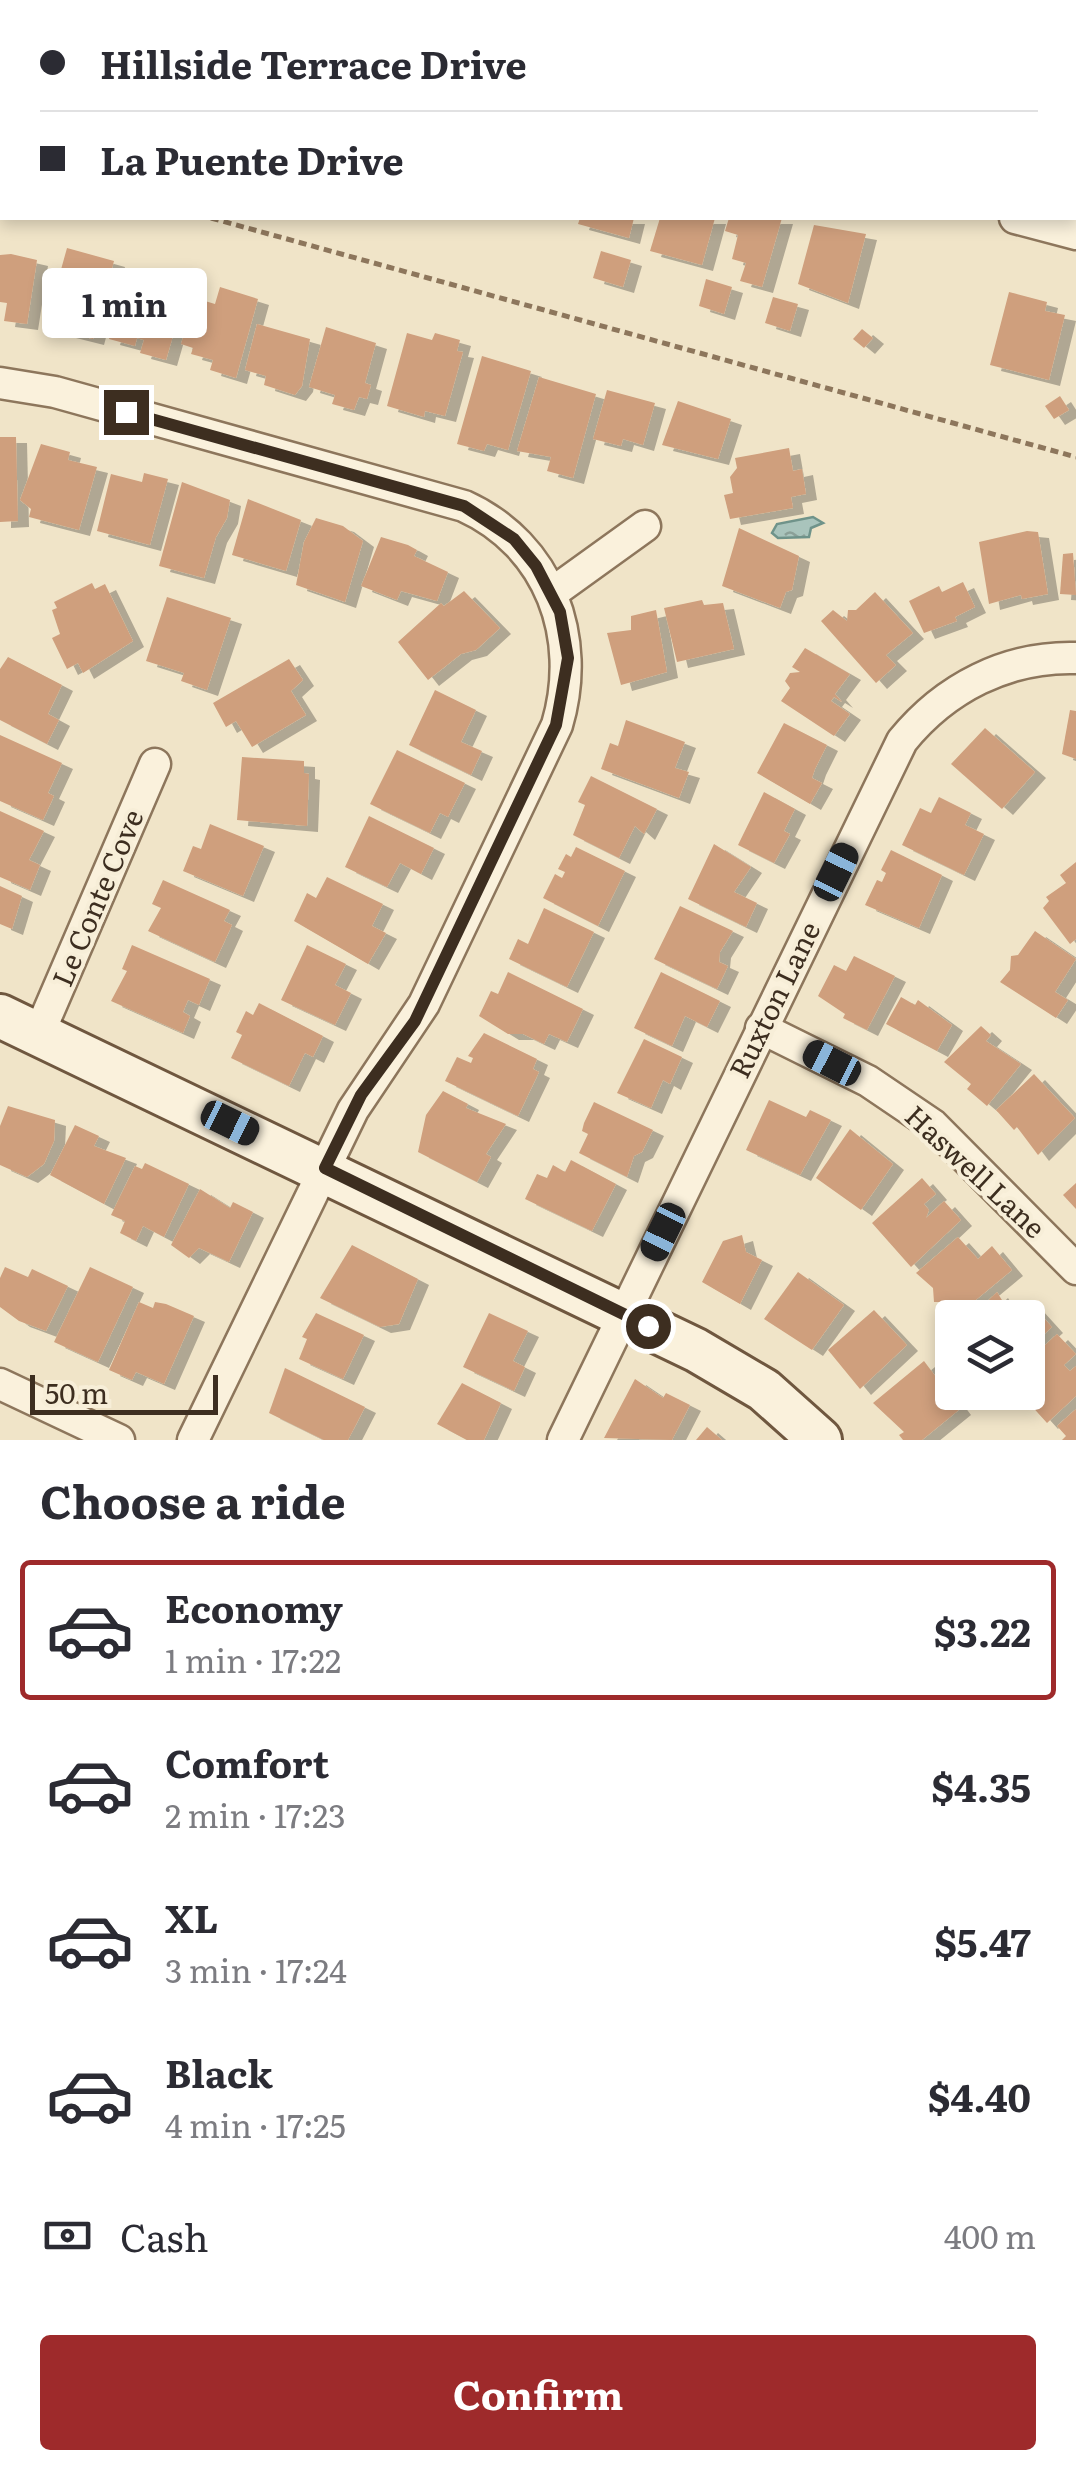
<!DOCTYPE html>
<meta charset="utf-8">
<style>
body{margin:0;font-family:Literata,serif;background:#f2f2f3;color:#2b2b33;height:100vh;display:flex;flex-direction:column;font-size:38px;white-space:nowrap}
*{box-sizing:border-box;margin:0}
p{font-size:32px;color:#7c7c81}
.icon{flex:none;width:55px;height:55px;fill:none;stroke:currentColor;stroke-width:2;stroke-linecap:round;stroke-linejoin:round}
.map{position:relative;height:1440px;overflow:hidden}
.details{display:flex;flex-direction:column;background:#fff;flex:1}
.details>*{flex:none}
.guide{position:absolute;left:0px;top:0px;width:1078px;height:220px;box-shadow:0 5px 15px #0003;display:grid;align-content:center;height:220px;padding:0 40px;background:#fff}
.controls{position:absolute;left:935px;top:1300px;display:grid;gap:20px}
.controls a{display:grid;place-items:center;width:110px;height:110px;border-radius:10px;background:#fff;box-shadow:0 5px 15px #0003;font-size:50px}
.scale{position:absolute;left:30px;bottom:25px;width:188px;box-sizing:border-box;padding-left:10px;border:5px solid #3d2e20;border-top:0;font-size:28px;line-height:35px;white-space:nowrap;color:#3d2e20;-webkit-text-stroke:8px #f7eed8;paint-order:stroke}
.end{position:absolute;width:45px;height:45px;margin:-22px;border:12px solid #3d2e20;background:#fff;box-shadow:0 0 0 5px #fff}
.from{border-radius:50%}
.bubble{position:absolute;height:70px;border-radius:10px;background:#fff;box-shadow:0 5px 15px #0003;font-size:32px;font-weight:700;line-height:70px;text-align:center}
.car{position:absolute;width:30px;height:60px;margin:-30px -15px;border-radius:12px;box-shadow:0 0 8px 2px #0007;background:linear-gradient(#222 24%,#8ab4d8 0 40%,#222 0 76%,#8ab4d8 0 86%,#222 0)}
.guide b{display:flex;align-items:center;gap:35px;height:95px;font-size:38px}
.guide b+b{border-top:2px solid #e1e1e2}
.guide i{width:25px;height:25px;background:#2b2b33}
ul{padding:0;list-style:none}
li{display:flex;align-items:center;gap:30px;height:140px;margin:0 20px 15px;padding:0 20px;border:5px solid transparent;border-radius:10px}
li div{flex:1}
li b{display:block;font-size:38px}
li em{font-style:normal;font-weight:700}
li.current{border-color:#9e2a2b}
li>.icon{width:90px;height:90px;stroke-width:1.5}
h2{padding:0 40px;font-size:45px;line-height:120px}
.pay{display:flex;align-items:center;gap:25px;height:110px;padding:0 40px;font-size:38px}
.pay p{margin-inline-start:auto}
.action{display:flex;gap:20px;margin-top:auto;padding:20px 40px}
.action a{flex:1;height:115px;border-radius:10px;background:#9e2a2b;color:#fff;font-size:40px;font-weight:700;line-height:115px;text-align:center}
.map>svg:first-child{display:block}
.water{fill:url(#water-ripples);stroke:#6f938a;stroke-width:2.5}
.building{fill:#cf9f7d;filter:url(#shadow)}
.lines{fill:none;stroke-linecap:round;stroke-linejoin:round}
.street-casing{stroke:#8d765c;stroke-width:35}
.secondary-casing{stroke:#6f573f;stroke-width:48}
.path{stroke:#8d765c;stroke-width:5;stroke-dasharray:8 5;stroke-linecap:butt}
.street{stroke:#faf1dc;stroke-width:30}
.secondary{stroke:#faf1dc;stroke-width:42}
.route{stroke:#3d2e20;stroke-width:12}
.labels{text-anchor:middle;stroke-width:8;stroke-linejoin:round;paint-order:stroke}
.street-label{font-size:28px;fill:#3d2e20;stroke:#f7eed8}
</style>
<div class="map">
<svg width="1076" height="1440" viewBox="0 0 1076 1440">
<defs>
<pattern id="water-ripples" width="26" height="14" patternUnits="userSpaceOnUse" patternTransform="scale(2.5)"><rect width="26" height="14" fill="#a9c4bc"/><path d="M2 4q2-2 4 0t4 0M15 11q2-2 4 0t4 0" fill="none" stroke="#8ba098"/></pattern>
<filter id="shadow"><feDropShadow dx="11" dy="6" stdDeviation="0" flood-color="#0004"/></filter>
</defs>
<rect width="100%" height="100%" fill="#f0e4c8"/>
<polygon class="water" points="813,517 823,523 811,528 809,537 778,538 772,533 777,524"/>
<g class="building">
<polygon points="580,218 634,218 629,238 578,224"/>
<polygon points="660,218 715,218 702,265 650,251"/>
<polygon points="729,218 782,218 762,287 740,281 746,263 732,259 738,235 725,231"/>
<polygon points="814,225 866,234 848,303 798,284"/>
<polygon points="67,248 114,261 93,339 45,327"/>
<polygon points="601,251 631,260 623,287 593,278"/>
<polygon points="11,254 37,260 27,324 4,321 7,303 0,302 0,255"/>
<polygon points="167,268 190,277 166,360 140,353 144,340 137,338 135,346 109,339 128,272 158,280"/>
<polygon points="706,279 732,287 724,314 699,306"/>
<polygon points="220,287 258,299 236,378 210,370 213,360 191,354 193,348 181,344 195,298 215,304"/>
<polygon points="1009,292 1047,302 1045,311 1065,315 1049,380 990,365"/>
<polygon points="773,297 798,304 790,331 765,323"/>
<polygon points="257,324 310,339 302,386 295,395 264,385 266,376 245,370"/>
<polygon points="326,327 376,343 365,383 371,385 367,399 359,397 354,410 332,404 335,395 309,387"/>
<polygon points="862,329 873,338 864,348 853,339"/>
<polygon points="407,333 432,340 435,333 460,340 457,351 463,352 445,416 425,411 424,417 387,406"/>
<polygon points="482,356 531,371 508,450 487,444 484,451 457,444"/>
<polygon points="539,377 596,394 573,478 547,471 551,457 517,451"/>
<polygon points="607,390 655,403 643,445 623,439 621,446 593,439"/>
<polygon points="1060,396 1069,410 1054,419 1045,406"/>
<polygon points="678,401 731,419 718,459 662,445"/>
<polygon points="0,437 16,437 18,521 0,522"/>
<polygon points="41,444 70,452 68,460 97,467 79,530 29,517 31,509 20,500"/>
<polygon points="789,448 793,471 802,469 806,494 791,497 793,508 730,519 724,495 733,493 730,477 737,468 735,458"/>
<polygon points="144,473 168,479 150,545 97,531 111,474 142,482"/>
<polygon points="182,482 230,500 227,518 216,537 204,578 159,566"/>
<polygon points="248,499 301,520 286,571 232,555"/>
<polygon points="316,518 343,526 363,541 345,602 296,585 304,542"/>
<polygon points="739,528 799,556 792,590 786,592 780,608 722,586"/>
<polygon points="1027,531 1038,532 1048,594 1022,599 1021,595 989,604 979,542"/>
<polygon points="381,537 408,545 417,550 414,556 448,572 437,601 401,591 397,600 361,586"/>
<polygon points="1073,553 1076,595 1060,594 1063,554"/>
<polygon points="963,582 975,607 955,617 957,621 924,633 909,601 939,586 942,592"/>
<polygon points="92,583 95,589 105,584 133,641 83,673 78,663 67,669 52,638 60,634 52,610 57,608 54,602"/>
<polygon points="464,591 500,628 476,650 461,654 428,680 398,642 441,603 444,606"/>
<polygon points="875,592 913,633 886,655 896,665 876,683 821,621 833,610 847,621 848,610 856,610"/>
<polygon points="167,597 231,618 207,690 181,681 184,673 146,661"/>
<polygon points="702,600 704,605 723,603 734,649 677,662 664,608"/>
<polygon points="656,610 667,672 621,685 607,633 631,630 631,616"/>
<polygon points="805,648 850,674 835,694 842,702 834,697 831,701 850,714 834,736 781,701 790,688 785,681 790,673 800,672 792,667"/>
<polygon points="8,657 62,685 48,714 59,720 47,744 0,720 0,669"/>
<polygon points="289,659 303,680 291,691 306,715 252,747 236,721 226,727 213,703"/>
<polygon points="435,690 476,710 461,742 482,751 471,775 409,745"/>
<polygon points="1070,710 1076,711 1076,759 1062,754"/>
<polygon points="626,720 685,742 675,768 689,772 679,798 601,769 610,743 618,746"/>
<polygon points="784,723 827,745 815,769 812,778 822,783 810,804 757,773"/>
<polygon points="985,728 1035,772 1002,809 951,764"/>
<polygon points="0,735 62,763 48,793 54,796 43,820 0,801"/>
<polygon points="397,750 465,783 448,817 440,813 430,833 370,804"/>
<polygon points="242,757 304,761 304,773 309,774 307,826 237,820"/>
<polygon points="591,776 657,809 644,834 635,826 619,858 573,835 585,805 578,802"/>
<polygon points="764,792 795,809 784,831 790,834 774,863 738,845"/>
<polygon points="939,797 971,813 965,825 984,834 964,875 902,845 920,808 931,813"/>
<polygon points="0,811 44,831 29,860 40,865 30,890 0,877"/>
<polygon points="369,816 434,848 421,874 400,863 387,887 345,867"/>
<polygon points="210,824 264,846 243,896 183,871 193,846 201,849"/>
<polygon points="714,844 751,867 734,892 757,903 746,927 688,899"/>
<polygon points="576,847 625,871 598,926 543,898 555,874 562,878 565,872 558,869 566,854 571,857"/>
<polygon points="891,850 942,875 919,928 865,905 877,880 882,882 886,873 881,870"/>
<polygon points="1076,862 1076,939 1070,944 1043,908 1049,901 1046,897 1066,883 1060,875"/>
<polygon points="327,877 383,904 372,926 386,933 368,964 294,921 307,893 316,898"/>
<polygon points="163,880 230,910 224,921 232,925 215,962 148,931 161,908 152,904"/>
<polygon points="0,886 22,896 12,929 0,924"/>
<polygon points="680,906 733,931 720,952 719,962 728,966 717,989 654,959"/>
<polygon points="544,908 594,932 567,987 509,959 518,939 528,944"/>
<polygon points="1035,931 1076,959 1055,992 1068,1000 1056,1018 1000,982 1010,970 1011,956 1018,955"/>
<polygon points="132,945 210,979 199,1005 188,1000 183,1012 190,1016 183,1033 111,1001 127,971 122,969"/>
<polygon points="307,945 346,964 335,985 351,993 335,1025 281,1000"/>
<polygon points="854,956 895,976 867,1030 843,1018 845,1014 818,996 834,965 846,971"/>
<polygon points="508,972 583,1009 567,1042 549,1034 544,1044 523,1034 508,1034 479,1016 491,991 498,994"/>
<polygon points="661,972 720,1001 707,1027 685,1016 672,1046 634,1028"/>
<polygon points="901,997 915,1005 918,1000 952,1025 937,1051 886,1024"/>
<polygon points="259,1003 323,1036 313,1057 305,1053 289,1086 231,1058 242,1035 236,1032 246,1011 253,1015"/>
<polygon points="981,1026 991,1035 986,1041 1021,1064 987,1106 967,1089 971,1084 944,1062"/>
<polygon points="484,1033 537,1059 533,1069 539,1072 518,1116 445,1081 457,1057 471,1063 473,1058 468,1056"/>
<polygon points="644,1039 682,1057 670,1084 663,1080 651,1108 617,1093"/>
<polygon points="1034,1074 1075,1118 1038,1155 1017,1127 1014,1130 996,1110"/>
<polygon points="443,1091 468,1104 466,1108 506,1124 486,1154 491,1157 477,1182 418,1152 426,1115"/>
<polygon points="769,1100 806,1117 810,1110 831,1120 800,1175 746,1150"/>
<polygon points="594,1102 653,1130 642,1152 634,1156 627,1177 579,1153 588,1134 582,1131 584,1123"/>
<polygon points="8,1106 55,1120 54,1141 44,1164 27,1177 0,1165 0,1126"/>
<polygon points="75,1125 99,1136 94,1146 126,1158 104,1204 50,1175"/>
<polygon points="850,1129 893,1164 861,1210 816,1178"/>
<polygon points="571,1160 616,1184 592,1231 525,1199 537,1174 547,1178 553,1165 565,1172"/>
<polygon points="145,1163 189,1184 164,1237 143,1226 136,1241 120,1233 125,1221 111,1215 135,1166 142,1169"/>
<polygon points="922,1178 936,1194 924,1204 929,1210 926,1218 944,1201 961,1220 911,1267 872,1223"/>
<polygon points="1076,1183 1076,1209 1063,1195"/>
<polygon points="200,1189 230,1208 233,1202 253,1212 229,1262 199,1248 189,1258 171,1245"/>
<polygon points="742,1235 746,1252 762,1260 740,1304 702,1282 723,1241"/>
<polygon points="958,1237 978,1259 992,1246 1012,1270 954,1318 946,1302 934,1302 933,1288 916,1273"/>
<polygon points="352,1245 418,1279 399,1324 380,1327 320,1298"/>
<polygon points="5,1267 28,1277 32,1269 68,1286 46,1331 19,1321 0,1307 0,1278"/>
<polygon points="90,1267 133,1287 98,1362 54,1342"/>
<polygon points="798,1272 844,1305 812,1350 764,1319"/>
<polygon points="997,1292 1013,1318 970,1318"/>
<polygon points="139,1302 153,1308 155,1302 166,1304 194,1316 164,1384 136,1372 132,1380 109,1370"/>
<polygon points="1032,1305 1052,1327 1028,1349 1028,1318 1018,1318"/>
<polygon points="874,1310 907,1345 860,1389 828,1350"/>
<polygon points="316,1313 364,1335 343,1379 299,1359 307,1339 302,1337"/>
<polygon points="489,1313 528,1331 513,1361 525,1367 514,1391 463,1367"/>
<polygon points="1057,1334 1076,1354 1064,1365 1070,1371 1076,1366 1076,1396 1047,1423 1019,1392 1028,1392 1028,1361"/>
<polygon points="924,1361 960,1409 922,1440 903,1440 899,1435 904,1432 873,1403"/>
<polygon points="285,1368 365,1407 348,1440 324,1440 269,1413"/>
<polygon points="635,1379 663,1398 666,1393 690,1405 672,1440 604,1438"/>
<polygon points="462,1383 501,1403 484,1440 467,1440 437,1424"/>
<polygon points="1076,1409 1076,1440 1062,1440 1066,1436 1057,1426"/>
<polygon points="707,1427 722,1440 696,1440"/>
</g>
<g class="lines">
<defs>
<g id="street">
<polyline points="226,0 235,2"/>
<polyline points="578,2 579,0"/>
<polyline points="937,2 937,0"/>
<polyline points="1015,218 1076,234"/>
<path d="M0,383l55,9 409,114c86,39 119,132 93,219l-133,279 -71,106 -160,330"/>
<polyline points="552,593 645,526"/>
<polyline points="761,1028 868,1081 933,1125 1076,1269"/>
<polyline points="40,1031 155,764"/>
<polyline points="0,1384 119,1440"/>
<path d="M563,1440l339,-699c43,-53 105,-85 174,-83"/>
</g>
<polyline id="secondary" points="0,1016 696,1350 764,1390 820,1440"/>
</defs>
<use href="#street" class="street-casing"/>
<use href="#secondary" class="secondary-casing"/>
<g class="path">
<polyline points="1075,22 1076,21"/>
<polyline points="0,159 2,160"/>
<polyline points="211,218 1076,457"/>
</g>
<use href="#street" class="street"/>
<use href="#secondary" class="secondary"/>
</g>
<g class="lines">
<polyline class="route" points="126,412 464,506 514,539 536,566 560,612 568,658 556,725 415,1021 361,1095 325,1168 648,1326"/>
</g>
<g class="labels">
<g class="street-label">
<text transform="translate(98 898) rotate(-67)" y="10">Le Conte Cove</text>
<text transform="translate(775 1000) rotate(-64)" y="10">Ruxton Lane</text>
<text transform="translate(975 1172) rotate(43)" y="10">Haswell Lane</text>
</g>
</g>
</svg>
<div class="controls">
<a><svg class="icon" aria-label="layers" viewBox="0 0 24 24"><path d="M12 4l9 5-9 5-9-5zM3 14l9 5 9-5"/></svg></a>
</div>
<div class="scale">50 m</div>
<i class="end from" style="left:648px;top:1326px"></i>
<i class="end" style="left:126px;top:412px"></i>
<div class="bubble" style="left:42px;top:268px;width:165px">1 min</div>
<i class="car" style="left:836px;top:872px;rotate:26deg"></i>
<i class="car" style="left:832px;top:1063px;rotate:297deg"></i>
<i class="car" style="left:230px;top:1123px;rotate:116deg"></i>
<i class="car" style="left:663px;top:1232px;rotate:206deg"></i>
<div class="guide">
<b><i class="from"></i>Hillside Terrace Drive</b>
<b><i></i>La Puente Drive</b>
</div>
</div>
<section class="details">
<h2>Choose a ride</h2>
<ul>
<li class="current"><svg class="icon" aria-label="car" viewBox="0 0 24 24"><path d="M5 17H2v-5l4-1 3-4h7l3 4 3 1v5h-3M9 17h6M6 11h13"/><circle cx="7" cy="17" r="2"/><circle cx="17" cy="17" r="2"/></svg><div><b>Economy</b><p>1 min · 17:22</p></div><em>$3.22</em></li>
<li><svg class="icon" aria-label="car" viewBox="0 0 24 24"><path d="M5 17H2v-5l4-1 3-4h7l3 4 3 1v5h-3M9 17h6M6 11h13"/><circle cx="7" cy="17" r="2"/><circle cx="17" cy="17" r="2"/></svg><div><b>Comfort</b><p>2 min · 17:23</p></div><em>$4.35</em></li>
<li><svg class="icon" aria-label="car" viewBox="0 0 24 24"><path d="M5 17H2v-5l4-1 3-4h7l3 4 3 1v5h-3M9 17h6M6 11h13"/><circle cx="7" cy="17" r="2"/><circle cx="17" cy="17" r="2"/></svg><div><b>XL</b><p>3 min · 17:24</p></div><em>$5.47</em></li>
<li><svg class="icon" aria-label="car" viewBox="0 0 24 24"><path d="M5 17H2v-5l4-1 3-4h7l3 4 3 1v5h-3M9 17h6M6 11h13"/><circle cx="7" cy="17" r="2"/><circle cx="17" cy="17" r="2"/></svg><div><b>Black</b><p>4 min · 17:25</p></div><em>$4.40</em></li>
</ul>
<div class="pay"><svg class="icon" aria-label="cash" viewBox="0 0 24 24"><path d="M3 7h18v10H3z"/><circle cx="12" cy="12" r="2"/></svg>Cash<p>400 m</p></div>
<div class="action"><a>Confirm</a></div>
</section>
